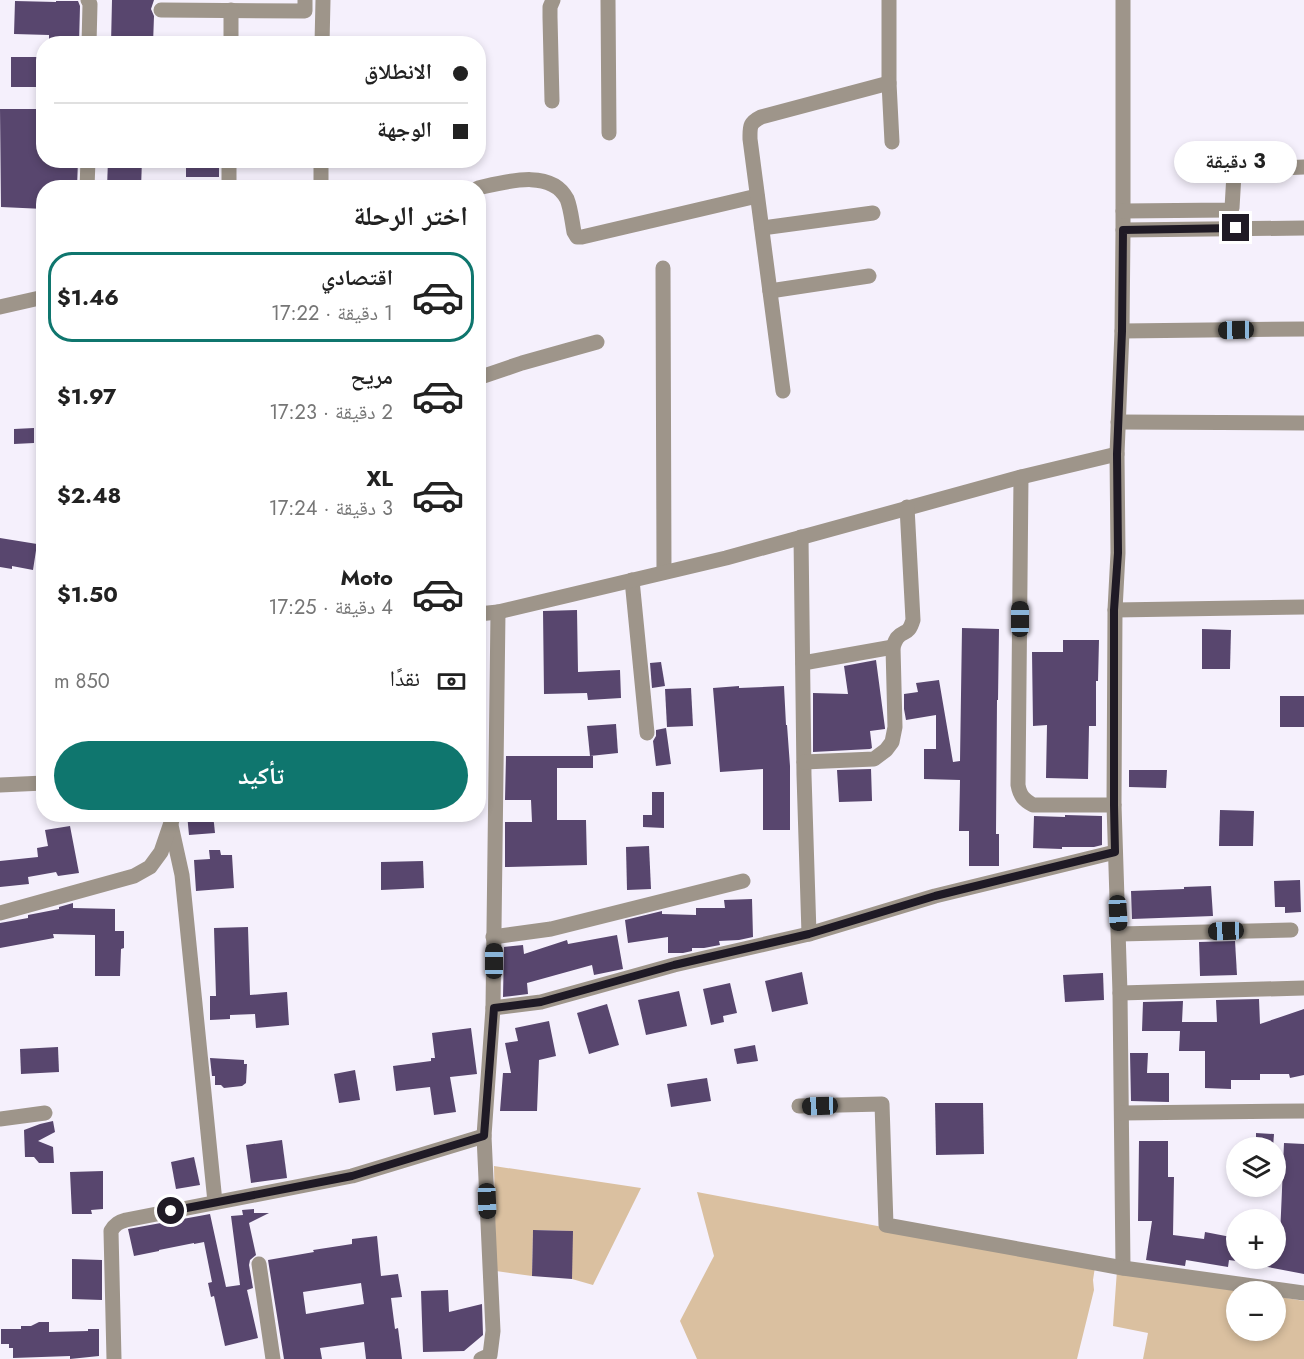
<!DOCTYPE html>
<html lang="ar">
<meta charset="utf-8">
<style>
body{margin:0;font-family:Jost,"Noto Naskh Arabic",sans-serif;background:#f6f6f6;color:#222;direction:rtl;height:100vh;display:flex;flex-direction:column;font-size:22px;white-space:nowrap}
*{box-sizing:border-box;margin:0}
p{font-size:20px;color:#767676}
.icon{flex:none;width:33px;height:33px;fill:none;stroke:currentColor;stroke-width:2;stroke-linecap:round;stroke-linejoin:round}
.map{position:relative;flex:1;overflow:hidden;direction:ltr}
.details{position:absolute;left:36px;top:180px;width:450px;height:642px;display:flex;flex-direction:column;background:#fff;border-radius:24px;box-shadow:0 3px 9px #0003;direction:rtl}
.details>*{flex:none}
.hud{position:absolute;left:36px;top:36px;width:450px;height:132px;border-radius:24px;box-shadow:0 3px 9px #0003;direction:rtl;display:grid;align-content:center;height:132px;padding:0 18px;background:#fff}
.tools{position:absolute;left:1226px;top:1137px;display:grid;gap:12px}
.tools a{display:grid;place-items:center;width:60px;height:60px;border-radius:50%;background:#fff;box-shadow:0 3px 9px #0003;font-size:30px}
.end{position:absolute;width:27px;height:27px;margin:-14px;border:8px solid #1f1a25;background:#fff;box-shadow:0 0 0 3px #fff}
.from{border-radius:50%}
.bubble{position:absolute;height:42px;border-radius:21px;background:#fff;box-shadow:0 3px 9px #0003;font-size:20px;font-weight:700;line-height:42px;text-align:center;direction:rtl}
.car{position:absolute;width:18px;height:36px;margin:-18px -9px;border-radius:8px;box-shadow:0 0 4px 2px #0007;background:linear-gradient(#222 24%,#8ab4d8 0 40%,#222 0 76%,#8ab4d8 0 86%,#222 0)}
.hud b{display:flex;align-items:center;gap:21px;height:57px;font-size:22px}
.hud b+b{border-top:2px solid #e0e0e0}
.hud i{width:15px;height:15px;background:#222}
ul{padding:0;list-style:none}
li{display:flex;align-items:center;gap:18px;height:90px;margin:0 12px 9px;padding:0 6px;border:3px solid transparent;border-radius:24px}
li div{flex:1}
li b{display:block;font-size:22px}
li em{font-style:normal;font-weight:700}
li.selected{border-color:#0f766e}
li>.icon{width:54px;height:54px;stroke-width:1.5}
h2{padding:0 18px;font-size:27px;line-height:72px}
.pay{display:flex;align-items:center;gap:15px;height:66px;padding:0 18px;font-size:22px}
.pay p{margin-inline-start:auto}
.action{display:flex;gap:12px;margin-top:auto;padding:12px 18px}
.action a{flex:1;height:69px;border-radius:36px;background:#0f766e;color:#fff;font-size:24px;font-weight:700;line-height:69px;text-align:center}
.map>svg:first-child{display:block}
.green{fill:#dac0a0}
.building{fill:#58466e;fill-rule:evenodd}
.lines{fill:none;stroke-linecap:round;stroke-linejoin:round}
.minor{stroke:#9e958a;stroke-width:15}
.route{stroke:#1f1a25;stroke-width:8}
</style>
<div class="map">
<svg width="1304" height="1359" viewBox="0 0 1304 1359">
<rect width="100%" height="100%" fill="#f5f0fc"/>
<g class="green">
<polygon points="494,1166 641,1188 593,1285 572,1279 572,1231 533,1230 532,1276 496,1271"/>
<polygon points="697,1192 1095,1267 1093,1280 1094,1290 1077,1359 697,1359 680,1321 714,1256"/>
<polygon points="1117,1270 1246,1291 1236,1292 1236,1330 1275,1330 1275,1296 1304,1301 1304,1359 1143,1359 1148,1333 1113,1326"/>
</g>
<g class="building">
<polygon points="112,0 154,0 151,9 154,16 153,44 111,44"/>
<polygon points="15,1 56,2 56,1 78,1 80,6 79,44 49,44 49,35 14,34"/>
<polygon points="11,57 41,57 42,87 11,87"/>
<polygon points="0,109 39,109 39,156 44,156 44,160 78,160 77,188 44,188 44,209 1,207"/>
<polygon points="108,160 142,160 141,188 107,188"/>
<rect x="186" y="160" width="33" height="17"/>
<polygon points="34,428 34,443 14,444 14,429"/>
<polygon points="0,538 37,544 33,570 12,566 12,569 0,567"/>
<polygon points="577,610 578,672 620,670 621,698 588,700 587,693 544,694 543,611"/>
<polygon points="962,628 999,629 998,700 997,700 996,834 999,834 999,866 969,866 969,831 959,831 960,780 924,779 924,749 936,749 936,715 906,720 904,709 904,694 918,692 916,683 939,680 953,762 960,761"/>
<polygon points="1202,629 1231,630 1230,669 1202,669"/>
<polygon points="1063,640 1099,640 1098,681 1096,681 1096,726 1089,726 1088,779 1046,778 1047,725 1033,726 1032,652 1063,652"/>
<polygon points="876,660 885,728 885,729 870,731 872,748 870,749 813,752 813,693 848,694 844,666"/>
<polygon points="661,662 665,686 652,688 650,663"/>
<polygon points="739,686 739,688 784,686 786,725 787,725 790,766 790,830 763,830 763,769 720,772 713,688"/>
<polygon points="691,688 693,726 667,727 665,689"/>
<rect x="1280" y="696" width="24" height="31"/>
<polygon points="616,724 618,753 590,756 587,726"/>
<polygon points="666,728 671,764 656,766 653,741 656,736 656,730"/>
<polygon points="506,756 593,756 593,768 557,768 557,820 586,820 587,865 505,867 505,822 532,822 531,800 505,800"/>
<polygon points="871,769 872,801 839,802 837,770"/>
<polygon points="1129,770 1167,770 1166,788 1129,787"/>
<polygon points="652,792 664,792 664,828 643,827 643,815 652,815"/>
<polygon points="1220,810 1254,811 1253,846 1219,846"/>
<polygon points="187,814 213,814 215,833 189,835"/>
<polygon points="1065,815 1102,816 1102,845 1094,847 1062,847 1062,849 1033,848 1034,816 1065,817"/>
<polygon points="70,826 79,873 58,876 56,872 28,877 29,884 0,887 0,861 38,857 37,848 48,846 45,830"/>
<polygon points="649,846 651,889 627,890 626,847"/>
<polygon points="209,850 220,850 221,855 232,855 234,888 196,891 194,860 210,859"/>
<polygon points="423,861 424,888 381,890 381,862"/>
<polygon points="1300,880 1301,912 1285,913 1285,907 1275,907 1274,881"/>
<polygon points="1211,886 1213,916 1132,919 1131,891 1184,889 1184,887"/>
<polygon points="752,899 753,937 739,940 719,941 720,945 704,948 692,948 692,951 683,953 668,953 668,937 628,943 625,920 662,911 662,914 696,915 696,908 725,908 724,900"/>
<polygon points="73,903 73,908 115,909 115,931 124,931 124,948 121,949 120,976 95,976 95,935 53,934 54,938 0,948 0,923 28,918 28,915 59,909 59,907"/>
<polygon points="248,927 250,995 287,992 289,1025 256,1028 255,1014 230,1015 230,1019 210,1020 210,996 216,996 214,928"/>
<polygon points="617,935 623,969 594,975 592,965 527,983 528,994 503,997 504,947 523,945 524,954 567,940 568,944"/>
<polygon points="1235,941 1237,975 1200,976 1199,942"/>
<polygon points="802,972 808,1004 772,1012 765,981"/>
<polygon points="1103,973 1104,1000 1065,1002 1063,975"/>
<polygon points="730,983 737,1013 723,1016 724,1022 711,1025 703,989"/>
<polygon points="679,991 687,1026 646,1035 638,1000"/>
<polygon points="1259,999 1260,1024 1304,1009 1304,1075 1290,1078 1289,1074 1260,1074 1260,1080 1231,1080 1231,1089 1205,1088 1205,1051 1179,1051 1180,1031 1142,1031 1143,1002 1183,1001 1182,1022 1217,1022 1216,1000"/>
<polygon points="607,1004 619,1045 589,1054 577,1013"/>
<polygon points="549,1021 556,1056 539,1060 537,1111 500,1111 503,1073 511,1073 505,1043 518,1041 515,1028"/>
<polygon points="471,1028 477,1074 450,1077 456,1112 434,1115 430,1087 396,1091 393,1066 431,1061 431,1058 435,1058 432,1033"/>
<polygon points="755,1045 758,1061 737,1064 734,1049"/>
<polygon points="58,1047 59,1072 21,1074 20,1049"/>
<polygon points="1130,1053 1148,1053 1147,1073 1169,1073 1169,1102 1131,1101"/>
<polygon points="210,1058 244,1060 244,1064 247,1064 246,1083 242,1086 224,1088 221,1085 215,1085 215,1076 212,1076"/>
<polygon points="355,1070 360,1100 339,1103 334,1074"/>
<polygon points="707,1078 711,1101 671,1107 667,1084"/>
<polygon points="935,1103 983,1103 984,1154 936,1155"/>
<polygon points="53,1121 55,1132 38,1141 53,1147 54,1163 39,1163 34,1157 25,1157 24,1130 40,1124"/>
<polygon points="1256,1133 1274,1134 1273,1148 1256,1148"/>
<polygon points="282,1140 287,1178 251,1183 246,1145"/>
<polygon points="1139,1141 1168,1141 1168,1177 1174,1177 1173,1235 1204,1239 1205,1232 1236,1238 1236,1261 1229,1260 1228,1267 1186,1260 1185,1266 1146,1260 1152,1221 1138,1221"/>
<polygon points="1284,1143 1304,1144 1304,1274 1252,1264 1252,1258 1275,1258 1275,1235 1280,1236"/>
<polygon points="194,1157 200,1185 176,1189 171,1162"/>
<polygon points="103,1171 103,1209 91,1210 92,1214 72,1214 70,1172"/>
<polygon points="254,1209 254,1213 269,1213 249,1223 256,1255 250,1260 249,1265 253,1288 247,1290 258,1338 225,1346 214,1296 211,1297 208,1283 212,1282 204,1242 194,1244 194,1243 159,1250 159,1251 134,1256 128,1229 210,1214 226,1287 240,1285 231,1216 243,1215 242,1210"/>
<polygon points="533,1230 573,1231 572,1279 532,1276"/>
<path d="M377,1236l4,40 17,-2 4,23 -11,1 4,31 3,-1 4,31h-36l-2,-17 -44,6 2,11h-38l-16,-99 46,-8 -1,-2 39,-6v-5zM361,1283l3,21 -58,10 -3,-22z"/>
<polygon points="72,1259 102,1260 102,1300 72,1299"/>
<polygon points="448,1290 449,1312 482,1304 483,1335 464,1351 423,1352 421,1291"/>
<polygon points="39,1322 49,1322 49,1332 88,1331 88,1329 99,1329 99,1356 70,1359 70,1356 13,1358 13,1348 9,1348 9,1344 1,1344 1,1329 21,1329 21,1326 31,1326"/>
</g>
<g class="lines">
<g class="minor">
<polyline points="88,0 90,4 89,44"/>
<polyline points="608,0 609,133"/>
<polyline points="889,0 889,83 892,142"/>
<polyline points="1123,0 1123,230 1122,331 1117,454 1118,553 1115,610 1114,805 1120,993 1123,1268"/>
<polyline points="161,10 305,11 305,0"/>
<polyline points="231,44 231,10"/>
<polyline points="322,44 323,0"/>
<polyline points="552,101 550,17 550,7 553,0"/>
<polyline points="321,160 321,188"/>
<polyline points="87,188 88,160"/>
<polyline points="229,188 229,160"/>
<path d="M478,188c27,-6 73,-20 89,11 4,10 5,23 7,33l3,5h5l175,-41"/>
<polyline points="1123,211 1229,210 1232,208 1234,174 1236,170 1304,167"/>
<polyline points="762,228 873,213"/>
<polyline points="1123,230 1304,228"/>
<polyline points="663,268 664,572"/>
<polyline points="770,291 869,276"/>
<polyline points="0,307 44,297"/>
<polyline points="1122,331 1304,329"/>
<polyline points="478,378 522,363 597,342"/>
<path d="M783,391l-33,-252c0,-12 -1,-16 11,-22l128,-34"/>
<polyline points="1118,422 1304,423"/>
<path d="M1021,477l-3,308c2,11 6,15 15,20h81"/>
<polyline points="801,537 804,775 809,934"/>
<polyline points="632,580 647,733"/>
<polyline points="1115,610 1304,607"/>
<polyline points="478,614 498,612 726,558 1021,477 1117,454"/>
<polyline points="803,663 893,647"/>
<path d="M804,762l70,-3 12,-9 6,-8 3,-15 -2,-80c1,-3 2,-6 4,-9 8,-9 11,-2 16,-18l-6,-113"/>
<polyline points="0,785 44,783"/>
<polyline points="171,825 182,875 215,1202"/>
<polyline points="0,913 134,876 150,867 161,852 174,814"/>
<polyline points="1119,934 1291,930"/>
<polyline points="493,937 551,929 743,881"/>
<polyline points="1120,993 1304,988"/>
<polyline points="493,1008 541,1002 674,965 809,934 935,896 1115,852"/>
<polyline points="799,1106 882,1104 886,1225 1123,1268 1304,1293"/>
<polyline points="1122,1113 1304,1111"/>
<polyline points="0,1119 45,1113"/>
<polyline points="259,1264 273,1359"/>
<path d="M114,1359l-3,-128c4,-7 8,-9 15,-11l226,-44 132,-40"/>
<polyline points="481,1359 490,1355 493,1331 484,1136 493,1008 498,612"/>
</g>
</g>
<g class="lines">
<polyline class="route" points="171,1211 352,1176 484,1136 494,1008 541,1002 674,965 809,934 935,896 1115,852 1114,805 1114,610 1118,553 1117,454 1122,331 1123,230 1236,228"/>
</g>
</svg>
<div class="tools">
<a><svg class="icon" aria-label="layers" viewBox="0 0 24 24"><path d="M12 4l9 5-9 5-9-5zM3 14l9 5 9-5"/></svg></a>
<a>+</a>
<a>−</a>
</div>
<i class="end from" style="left:171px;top:1211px"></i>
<i class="end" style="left:1236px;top:228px"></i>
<div class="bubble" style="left:1174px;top:141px;width:123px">3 دقيقة</div>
<i class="car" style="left:1236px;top:330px;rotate:269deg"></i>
<i class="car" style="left:1020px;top:619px;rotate:0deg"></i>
<i class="car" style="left:1118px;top:913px;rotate:177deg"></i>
<i class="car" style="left:1226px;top:931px;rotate:268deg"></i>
<i class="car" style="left:494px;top:961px;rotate:0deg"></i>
<i class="car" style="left:820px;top:1106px;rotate:268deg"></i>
<i class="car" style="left:487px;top:1201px;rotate:178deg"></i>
<div class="hud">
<b><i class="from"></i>الانطلاق</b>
<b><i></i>الوجهة</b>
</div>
<section class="details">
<h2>اختر الرحلة</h2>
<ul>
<li class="selected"><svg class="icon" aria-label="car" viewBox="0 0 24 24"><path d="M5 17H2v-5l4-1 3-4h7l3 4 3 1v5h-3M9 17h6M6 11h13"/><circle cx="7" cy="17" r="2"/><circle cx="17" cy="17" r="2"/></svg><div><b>اقتصادي</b><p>1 دقيقة · 17:22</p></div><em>$1.46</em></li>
<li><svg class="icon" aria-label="car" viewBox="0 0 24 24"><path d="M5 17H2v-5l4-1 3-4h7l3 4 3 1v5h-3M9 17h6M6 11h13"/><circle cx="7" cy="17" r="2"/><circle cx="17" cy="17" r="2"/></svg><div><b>مريح</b><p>2 دقيقة · 17:23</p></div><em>$1.97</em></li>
<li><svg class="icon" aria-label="car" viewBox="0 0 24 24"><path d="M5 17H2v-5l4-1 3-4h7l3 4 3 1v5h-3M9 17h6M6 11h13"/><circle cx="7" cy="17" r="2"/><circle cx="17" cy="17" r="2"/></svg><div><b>XL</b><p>3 دقيقة · 17:24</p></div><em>$2.48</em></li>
<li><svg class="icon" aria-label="car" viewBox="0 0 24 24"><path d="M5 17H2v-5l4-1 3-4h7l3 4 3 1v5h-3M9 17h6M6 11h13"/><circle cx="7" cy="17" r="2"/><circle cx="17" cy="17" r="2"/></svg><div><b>Moto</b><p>4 دقيقة · 17:25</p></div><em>$1.50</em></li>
</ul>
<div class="pay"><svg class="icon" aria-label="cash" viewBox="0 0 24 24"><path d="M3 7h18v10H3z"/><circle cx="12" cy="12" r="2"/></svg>نقدًا<p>850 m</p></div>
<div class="action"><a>تأكيد</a></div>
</section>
</div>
